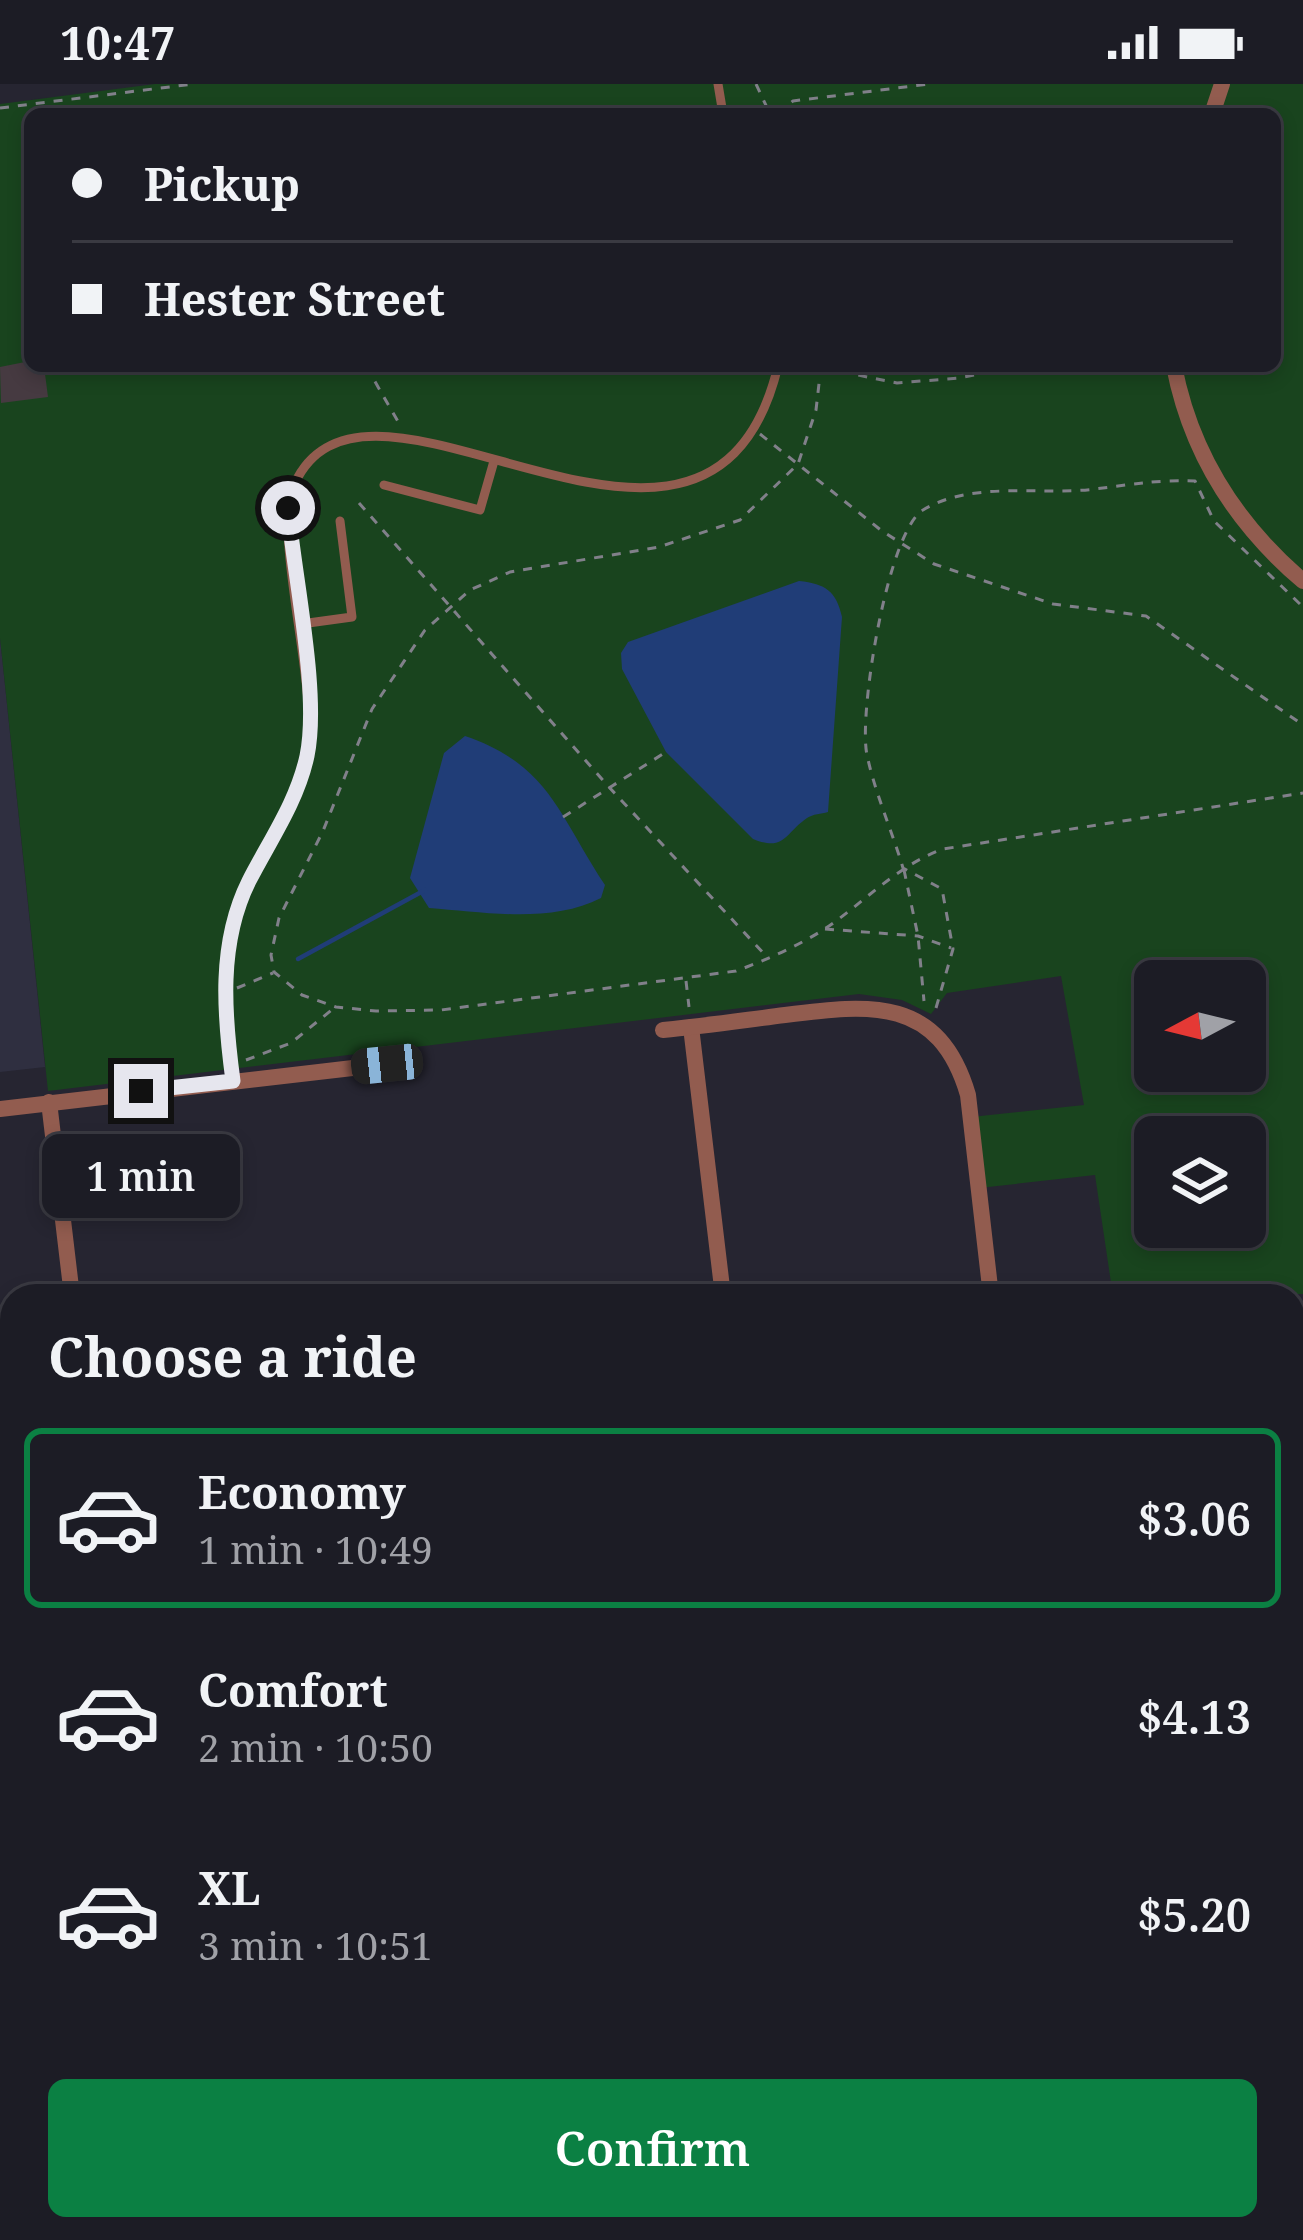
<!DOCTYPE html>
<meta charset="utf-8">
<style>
body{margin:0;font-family:"Noto Serif",serif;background:#292932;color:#f1f3f6;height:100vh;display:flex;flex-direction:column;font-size:45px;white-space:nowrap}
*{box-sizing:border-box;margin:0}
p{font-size:39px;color:#a0a1a7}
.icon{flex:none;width:66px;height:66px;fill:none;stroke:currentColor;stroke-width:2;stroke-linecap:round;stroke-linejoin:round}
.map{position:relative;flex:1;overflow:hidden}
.drawer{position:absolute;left:0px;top:1200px;width:1305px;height:957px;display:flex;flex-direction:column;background:#1c1c25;border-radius:36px 36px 0 0;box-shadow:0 6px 18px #0003,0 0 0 3px #3a3a42}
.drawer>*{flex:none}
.banner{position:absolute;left:24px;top:24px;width:1257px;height:264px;border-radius:18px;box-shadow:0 6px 18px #0003,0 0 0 3px #3a3a42;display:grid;align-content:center;height:264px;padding:0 48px;background:#1c1c25}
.needle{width:78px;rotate:263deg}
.controls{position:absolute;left:1134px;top:876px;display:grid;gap:24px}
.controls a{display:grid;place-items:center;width:132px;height:132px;border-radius:18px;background:#1c1c25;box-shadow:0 6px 18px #0003,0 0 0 3px #3a3a42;font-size:60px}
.end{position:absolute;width:54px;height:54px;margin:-27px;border:15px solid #e6e6ee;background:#111;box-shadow:0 0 0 6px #111}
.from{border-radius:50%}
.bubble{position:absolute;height:84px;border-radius:18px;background:#1c1c25;box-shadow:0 6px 18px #0003,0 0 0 3px #3a3a42;font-size:39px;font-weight:600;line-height:84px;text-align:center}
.car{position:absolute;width:36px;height:72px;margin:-36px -18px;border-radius:15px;box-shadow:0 0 9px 3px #0007;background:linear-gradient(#222 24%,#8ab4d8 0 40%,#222 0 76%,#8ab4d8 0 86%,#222 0)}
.banner b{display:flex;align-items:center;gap:42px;height:114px;font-size:45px}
.banner b+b{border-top:3px solid #3a3a42}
.banner i{width:30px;height:30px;background:#f1f3f6}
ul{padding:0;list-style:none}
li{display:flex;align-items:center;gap:36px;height:180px;margin:0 24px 18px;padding:0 24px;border:6px solid transparent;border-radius:18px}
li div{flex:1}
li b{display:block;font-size:45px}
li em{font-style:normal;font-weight:600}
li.selected{border-color:#0b8043}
li>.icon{width:108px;height:108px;stroke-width:1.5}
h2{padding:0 48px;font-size:54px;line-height:144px}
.button{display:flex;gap:24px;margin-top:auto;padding:24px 48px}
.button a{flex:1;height:138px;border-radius:18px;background:#0b8043;color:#fff;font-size:48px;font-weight:600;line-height:138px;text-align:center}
.status{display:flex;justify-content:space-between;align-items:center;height:84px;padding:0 60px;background:#1c1c25;direction:ltr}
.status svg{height:33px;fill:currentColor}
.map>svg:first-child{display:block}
.built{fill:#2f2f40}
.green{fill:#19441e;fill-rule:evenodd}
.water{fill:#203d77}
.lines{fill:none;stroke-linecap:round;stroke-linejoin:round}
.stream{stroke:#203d77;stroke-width:4.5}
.building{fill:#463a41}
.path{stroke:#81808a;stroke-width:3;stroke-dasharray:9 9;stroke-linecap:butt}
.service{stroke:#925c4f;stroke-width:9}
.minor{stroke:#925c4f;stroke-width:16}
.tertiary{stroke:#925c4f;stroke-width:21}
.route{stroke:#e6e6ee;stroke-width:15}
</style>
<div class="status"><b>10:47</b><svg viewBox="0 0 49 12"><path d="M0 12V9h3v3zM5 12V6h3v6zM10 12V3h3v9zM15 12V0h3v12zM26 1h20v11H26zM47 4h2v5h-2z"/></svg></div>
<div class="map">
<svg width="1303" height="2156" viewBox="0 0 1303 2156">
<rect width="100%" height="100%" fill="#262531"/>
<polygon class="built" points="0,554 45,983 0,988"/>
<path class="green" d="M155,0h1148v1210l-190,2 -18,-121 -116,13 -8,-71 113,-12 -23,-129 -114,17 -16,21 -29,-14 -43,-6 -811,97 -48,-453v-534zM30,30h1245v252h-1245zM1155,897h90v90h-90zM1155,1053h90v90h-90z"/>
<g class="water">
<path d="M799,497c27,3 37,10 43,36l-14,195c-7,2 -15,2 -21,6 -22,15 -22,34 -54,21l-87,-87 -44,-83 -1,-16 7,-11z"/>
<path d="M465,652c85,29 94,80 140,149l-4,13c-50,26 -118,14 -172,10l-19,-30 34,-125z"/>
</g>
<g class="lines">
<polyline class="stream" points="298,875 425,806"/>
</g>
<polygon class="building" points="30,277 30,282 44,282 48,313 1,319 0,283"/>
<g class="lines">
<g class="path">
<polyline points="756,0 770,30"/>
<polyline points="0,24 193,0"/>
<polyline points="778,30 793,17 929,0"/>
<polyline points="366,282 400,341"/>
<path d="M821,282l-5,44 -18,54 -58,56 -81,27 -149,25 -40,18 -45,40 -53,79 -49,122 -44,87 -8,37 3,17 28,23 34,12 40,4 65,-1 295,-39c30,-11 60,-24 87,-41 41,-27 73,-64 120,-81l360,-56"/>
<polyline points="823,284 897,299 959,294 1020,282"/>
<polyline points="760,350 882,447 934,480 1053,520 1146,532 1303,641"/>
<polyline points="359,419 608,702 767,873"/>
<polyline points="563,733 666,668"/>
<polyline points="904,786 918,852 924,917"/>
<polyline points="825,845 918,852 951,864"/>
<polyline points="686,897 689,923"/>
<polyline points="237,904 273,889"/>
<path d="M936,924l17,-59 -11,-60 -39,-21c-11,-37 -28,-75 -36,-113 -9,-41 21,-224 56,-245 50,-30 118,-14 172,-21 40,-5 59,-9 100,-8l19,40 89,86"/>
<polyline points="246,976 291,959 334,924"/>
</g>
<g class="service">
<polyline points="718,0 723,30"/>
<polyline points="384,401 480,426 494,377"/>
<polyline points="301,540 352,533 340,437"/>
<path d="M233,997c-8,-66 -15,-136 14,-197 21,-43 53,-82 60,-131 12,-70 -36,-218 -12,-270 75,-161 414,169 483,-117"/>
</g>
<g class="minor">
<polyline points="1212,30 1222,0"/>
<path d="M1174,282c17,88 62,158 129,215"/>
<polyline points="691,943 723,1212"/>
<path d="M663,946c41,-4 82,-10 122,-15 85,-11 154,-19 183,80l23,201"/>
<polyline points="49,1018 72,1212"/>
<polyline points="0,1025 387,980"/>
<polyline points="1293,1342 1303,1341"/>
<polyline points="1293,1595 1303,1594"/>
<polyline points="44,2145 45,2156"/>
<polyline points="799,2145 800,2156"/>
</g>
<g class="tertiary">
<polyline points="1293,1909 1303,1908"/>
<polyline points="0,2056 12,2054"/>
</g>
</g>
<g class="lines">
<path class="route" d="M141,1007l92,-10c-9,-67 -15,-138 16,-200 21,-41 48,-79 58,-125 13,-63 -13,-180 -19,-248"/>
</g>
</svg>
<div class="controls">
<a><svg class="needle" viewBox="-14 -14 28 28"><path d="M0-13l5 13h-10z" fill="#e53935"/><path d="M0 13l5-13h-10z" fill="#a0a1a7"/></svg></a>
<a><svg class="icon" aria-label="layers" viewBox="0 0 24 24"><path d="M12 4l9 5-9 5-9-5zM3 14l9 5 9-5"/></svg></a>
</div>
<i class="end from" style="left:288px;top:424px"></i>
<i class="end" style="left:141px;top:1007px"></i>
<div class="bubble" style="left:42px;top:1050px;width:198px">1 min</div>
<i class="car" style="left:387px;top:980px;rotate:264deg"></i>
<div class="banner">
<b><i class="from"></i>Pickup</b>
<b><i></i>Hester Street</b>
</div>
<section class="drawer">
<h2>Choose a ride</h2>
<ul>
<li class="selected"><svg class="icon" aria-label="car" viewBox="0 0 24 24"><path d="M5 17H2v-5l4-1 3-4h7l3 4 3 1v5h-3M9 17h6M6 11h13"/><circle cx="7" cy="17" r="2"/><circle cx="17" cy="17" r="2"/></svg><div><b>Economy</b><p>1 min · 10:49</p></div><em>$3.06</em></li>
<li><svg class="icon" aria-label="car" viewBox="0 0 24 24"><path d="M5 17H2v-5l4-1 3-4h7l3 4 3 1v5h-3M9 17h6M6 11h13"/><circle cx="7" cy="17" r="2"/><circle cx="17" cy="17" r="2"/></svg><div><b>Comfort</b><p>2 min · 10:50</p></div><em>$4.13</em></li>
<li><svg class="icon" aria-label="car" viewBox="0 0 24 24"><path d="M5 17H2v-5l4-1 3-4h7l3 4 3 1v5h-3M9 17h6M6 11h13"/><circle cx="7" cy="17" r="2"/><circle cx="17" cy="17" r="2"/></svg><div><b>XL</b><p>3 min · 10:51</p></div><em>$5.20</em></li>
</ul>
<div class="button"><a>Confirm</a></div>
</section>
</div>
